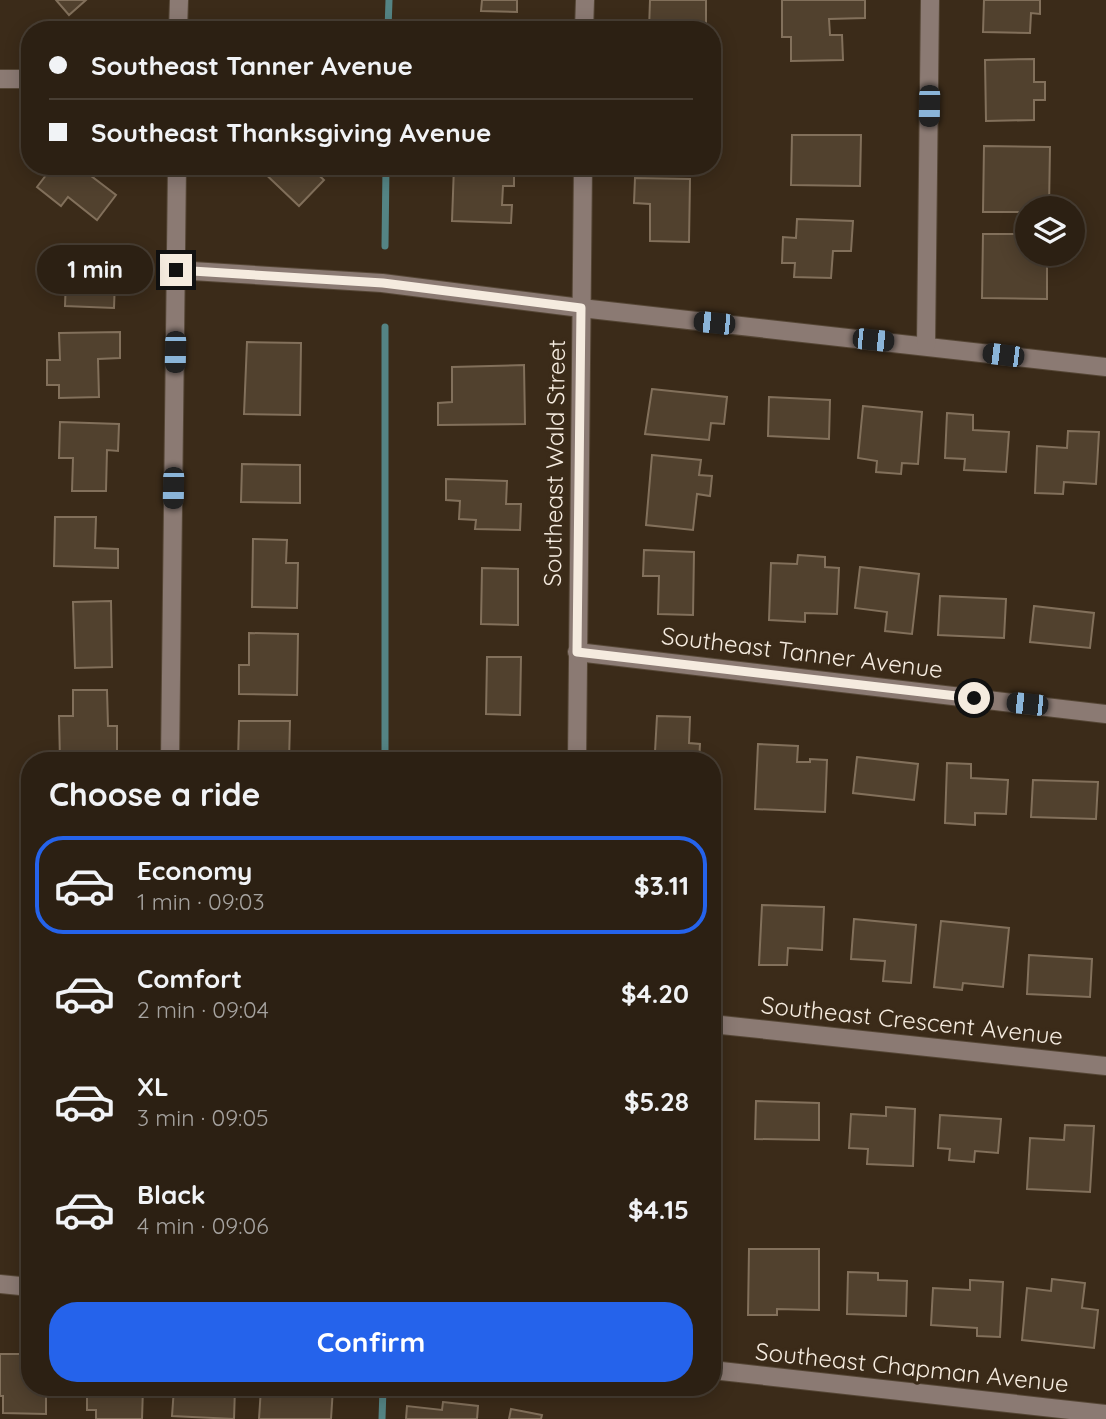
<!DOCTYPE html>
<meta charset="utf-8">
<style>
body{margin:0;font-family:Quicksand,sans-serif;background:#34281c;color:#f1f3f6;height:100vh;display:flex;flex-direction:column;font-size:26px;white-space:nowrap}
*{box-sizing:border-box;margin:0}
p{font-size:23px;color:#a6a3a0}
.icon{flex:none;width:38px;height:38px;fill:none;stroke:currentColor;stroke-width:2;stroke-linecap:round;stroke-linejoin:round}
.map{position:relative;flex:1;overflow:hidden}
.drawer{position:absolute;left:21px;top:752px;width:700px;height:644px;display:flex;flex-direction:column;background:#2c2013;border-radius:28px;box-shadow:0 4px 18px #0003,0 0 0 2px #483e33}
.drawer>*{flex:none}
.banner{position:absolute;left:21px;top:21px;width:700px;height:154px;border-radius:28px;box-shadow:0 4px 18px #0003,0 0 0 2px #483e33;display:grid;align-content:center;height:154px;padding:0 28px;background:#2c2013}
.fabs{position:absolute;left:1015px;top:196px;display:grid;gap:14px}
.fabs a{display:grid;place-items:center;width:70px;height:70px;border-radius:50%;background:#2c2013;box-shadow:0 4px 18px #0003,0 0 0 2px #483e33;font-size:35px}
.end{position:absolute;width:32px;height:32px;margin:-16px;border:9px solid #f5ebdf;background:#111;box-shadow:0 0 0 4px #111}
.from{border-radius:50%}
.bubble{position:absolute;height:49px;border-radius:24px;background:#2c2013;box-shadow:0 4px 18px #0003,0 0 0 2px #483e33;font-size:23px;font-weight:700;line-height:49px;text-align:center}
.car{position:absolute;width:21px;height:42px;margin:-21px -10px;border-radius:9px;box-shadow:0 0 5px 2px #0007;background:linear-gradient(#222 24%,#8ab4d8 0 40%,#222 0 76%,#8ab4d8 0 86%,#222 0)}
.banner b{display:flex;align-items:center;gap:24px;height:66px;font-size:26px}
.banner b+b{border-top:2px solid #483e33}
.banner i{width:18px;height:18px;background:#f1f3f6}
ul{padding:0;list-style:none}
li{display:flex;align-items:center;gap:21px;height:98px;margin:0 14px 10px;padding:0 14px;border:4px solid transparent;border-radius:28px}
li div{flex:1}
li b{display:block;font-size:26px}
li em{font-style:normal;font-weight:700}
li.on{border-color:#2563eb}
li>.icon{width:63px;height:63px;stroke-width:1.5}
h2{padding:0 28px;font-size:32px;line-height:84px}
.cta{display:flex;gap:14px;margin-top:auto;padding:14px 28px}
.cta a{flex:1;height:80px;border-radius:28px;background:#2563eb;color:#fff;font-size:28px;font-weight:700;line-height:80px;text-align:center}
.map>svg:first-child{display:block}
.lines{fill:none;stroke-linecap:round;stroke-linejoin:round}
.stream{stroke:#548484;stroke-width:7}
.building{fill:#51412e;stroke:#82705b;stroke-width:2}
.minor-casing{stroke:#554635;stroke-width:20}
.minor{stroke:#8b7a73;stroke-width:18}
.route{stroke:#f5ebdf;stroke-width:9}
.labels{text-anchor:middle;stroke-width:7;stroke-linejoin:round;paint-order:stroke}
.street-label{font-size:24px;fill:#f5ebdf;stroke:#3b2b19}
</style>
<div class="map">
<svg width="1106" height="1419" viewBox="0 0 1106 1419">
<rect width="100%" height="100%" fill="#3b2b19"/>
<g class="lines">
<g class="stream">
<polyline points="388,30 389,0"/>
<polyline points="385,246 386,166"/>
<polyline points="385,327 385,761"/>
<polyline points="382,1419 383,1388"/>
</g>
</g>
<g class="building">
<polygon points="56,0 86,0 69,15"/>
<polygon points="482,0 517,0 517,12 481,11"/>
<polygon points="650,0 706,0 706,30 649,30"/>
<polygon points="782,0 865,0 865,18 829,19 830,35 842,35 843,60 791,61 791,37 782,37"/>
<polygon points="984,0 1040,0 1040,14 1031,13 1030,33 983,32"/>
<rect x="254" y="20" width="38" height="10"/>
<polygon points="1034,59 1034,82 1045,82 1045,100 1034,100 1034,120 986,121 985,60"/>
<polygon points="792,135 861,135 860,186 791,185"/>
<polygon points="984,146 1050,147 1049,208 1027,208 1027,212 983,212"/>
<polygon points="53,166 91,166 86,172 116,195 97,220 68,197 61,206 37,187"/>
<polygon points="257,166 309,166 324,180 299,206"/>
<polygon points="454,166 514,166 514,186 503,186 502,205 512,205 511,223 452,221"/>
<polygon points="635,178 690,179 689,242 650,241 650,204 634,203"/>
<polygon points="797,219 853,221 851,251 833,251 831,278 794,277 795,263 782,263 783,237 796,238"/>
<polygon points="983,234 1027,234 1027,254 1047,254 1047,299 982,298"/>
<polygon points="67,251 116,252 114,308 65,306"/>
<polygon points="120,332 120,358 98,359 99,397 59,398 59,385 47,385 47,360 60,360 59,333"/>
<polygon points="247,342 301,343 300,415 244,414"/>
<polygon points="524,365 525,424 438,425 438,403 452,402 452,367"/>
<polygon points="652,389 727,397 724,424 711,423 709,440 645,434"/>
<polygon points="769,397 830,400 829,439 768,436"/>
<polygon points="863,406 922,412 918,464 902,463 901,474 876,472 877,461 858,458"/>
<polygon points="947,413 973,415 973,430 1009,432 1006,472 964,470 965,459 945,458"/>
<polygon points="60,422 119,424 118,451 107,450 106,491 72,491 73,458 59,458"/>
<polygon points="1068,431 1099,432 1096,484 1064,482 1063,494 1035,493 1037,446 1067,448"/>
<polygon points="652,455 701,460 699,475 712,476 710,496 697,494 693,530 646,525"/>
<polygon points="242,464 300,465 300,503 241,502"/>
<polygon points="446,479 507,481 506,504 521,504 520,530 475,529 476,520 459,519 460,501 446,500"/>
<polygon points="55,517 96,517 95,548 118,549 118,568 54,566"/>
<polygon points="253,539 287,540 286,563 298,563 297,608 252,607"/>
<polygon points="644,550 694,552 693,615 658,614 659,576 643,576"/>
<polygon points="798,555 825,557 825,567 839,568 837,614 805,613 805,622 769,620 771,563 797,564"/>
<polygon points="860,567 919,574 912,634 885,631 887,612 855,608"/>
<polygon points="482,568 518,569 518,625 481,624"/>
<polygon points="940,596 1006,599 1004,638 938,635"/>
<polygon points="111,601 112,667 75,668 73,602"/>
<polygon points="1034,606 1094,613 1090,648 1030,642"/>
<polygon points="249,633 298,634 297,695 239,694 239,665 249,665"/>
<polygon points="487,657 521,657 520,715 486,714"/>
<polygon points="73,690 107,690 108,726 117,726 117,759 60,760 59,716 73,716"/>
<polygon points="657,716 690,717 689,743 700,744 699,761 642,761 642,751 655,752"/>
<polygon points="239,721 290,721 289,761 238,761"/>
<polygon points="758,744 798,746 797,762 810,762 810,759 827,760 825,812 755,809"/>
<polygon points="857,757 918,764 914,800 853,793"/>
<polygon points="947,763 971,764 971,778 1008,780 1006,814 975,813 975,825 945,823"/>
<polygon points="1033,780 1098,782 1096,819 1031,817"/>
<polygon points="762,905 824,907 822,950 788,948 787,965 759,965"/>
<polygon points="854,919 916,925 911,983 883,981 885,961 851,959"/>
<polygon points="941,921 1009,928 1003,987 963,983 962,990 934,987"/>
<polygon points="1029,955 1092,959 1090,997 1027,994"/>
<polygon points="756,1101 819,1103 819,1140 755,1139"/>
<polygon points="886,1107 915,1109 913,1166 867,1164 868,1149 849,1148 851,1114 886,1116"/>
<polygon points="940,1115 1001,1119 998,1153 975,1151 974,1162 949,1160 950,1149 938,1148"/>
<polygon points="1065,1125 1094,1126 1090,1192 1027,1189 1030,1138 1064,1140"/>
<polygon points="749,1249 819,1249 819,1310 777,1309 777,1315 748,1315"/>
<polygon points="848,1272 878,1273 878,1280 907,1281 906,1316 847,1314"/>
<polygon points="1052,1279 1085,1283 1082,1308 1098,1310 1094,1348 1022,1340 1027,1288 1051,1291"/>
<polygon points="970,1280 1003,1282 1000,1337 977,1336 977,1328 931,1325 933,1288 970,1290"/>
<polygon points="0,1354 20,1354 20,1363 30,1363 30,1388 46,1388 46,1414 3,1413 3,1396 0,1396"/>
<polygon points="87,1388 143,1388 142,1419 96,1419 96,1410 87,1410"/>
<polygon points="174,1388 235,1388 234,1419 172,1416"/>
<polygon points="261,1388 333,1388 331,1419 259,1419"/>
<polygon points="443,1402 478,1406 477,1419 406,1419 407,1406 442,1410"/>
<polygon points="511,1409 542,1415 541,1419 509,1419"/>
</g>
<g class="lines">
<defs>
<g id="minor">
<polyline points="178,30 179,0"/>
<polyline points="584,30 585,0"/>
<polyline points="0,79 30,79"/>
<polyline points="176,270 382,283 581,308 1106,367"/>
<polyline points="926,345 930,0"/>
<polyline points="577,652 1106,714"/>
<polyline points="170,761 177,166"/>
<polyline points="577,761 583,166"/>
<polyline points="712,1024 1106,1066"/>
<polyline points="0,1284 30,1287"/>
<polyline points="712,1370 1106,1414"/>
</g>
</defs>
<use href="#minor" class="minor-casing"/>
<use href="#minor" class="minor"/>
</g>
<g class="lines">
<polyline class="route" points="176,270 383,283 581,308 577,652 974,698"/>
</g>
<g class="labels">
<g class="street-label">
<text transform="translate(555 463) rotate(-89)" y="8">Southeast Wald Street</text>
<text transform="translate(802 653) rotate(7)" y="8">Southeast Tanner Avenue</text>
<text transform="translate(912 1021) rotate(6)" y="8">Southeast Crescent Avenue</text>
<text transform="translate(912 1368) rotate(6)" y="8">Southeast Chapman Avenue</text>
</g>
</g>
</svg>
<div class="fabs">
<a><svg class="icon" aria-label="layers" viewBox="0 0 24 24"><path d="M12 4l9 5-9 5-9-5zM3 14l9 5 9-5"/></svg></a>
</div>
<i class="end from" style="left:974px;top:698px"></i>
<i class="end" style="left:176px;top:270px"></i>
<div class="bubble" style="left:37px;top:245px;width:116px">1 min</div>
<i class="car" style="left:929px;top:106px;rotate:181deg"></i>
<i class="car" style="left:714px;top:323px;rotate:276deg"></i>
<i class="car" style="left:873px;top:340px;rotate:96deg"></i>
<i class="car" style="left:175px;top:352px;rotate:181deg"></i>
<i class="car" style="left:1003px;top:355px;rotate:277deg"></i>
<i class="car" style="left:173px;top:488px;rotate:181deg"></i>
<i class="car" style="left:1027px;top:704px;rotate:276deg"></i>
<div class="banner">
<b><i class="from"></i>Southeast Tanner Avenue</b>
<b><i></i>Southeast Thanksgiving Avenue</b>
</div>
<section class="drawer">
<h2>Choose a ride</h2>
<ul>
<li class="on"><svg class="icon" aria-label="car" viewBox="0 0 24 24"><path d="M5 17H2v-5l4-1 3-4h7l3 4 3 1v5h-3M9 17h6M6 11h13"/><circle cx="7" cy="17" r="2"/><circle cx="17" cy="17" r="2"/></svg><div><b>Economy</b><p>1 min · 09:03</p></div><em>$3.11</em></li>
<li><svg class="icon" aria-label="car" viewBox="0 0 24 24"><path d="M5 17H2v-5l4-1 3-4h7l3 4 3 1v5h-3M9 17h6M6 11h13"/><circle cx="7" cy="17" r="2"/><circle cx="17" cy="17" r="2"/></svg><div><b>Comfort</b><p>2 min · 09:04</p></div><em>$4.20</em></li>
<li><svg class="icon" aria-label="car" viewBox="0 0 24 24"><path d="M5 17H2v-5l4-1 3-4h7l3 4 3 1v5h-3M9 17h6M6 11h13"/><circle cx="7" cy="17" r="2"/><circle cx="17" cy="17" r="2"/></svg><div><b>XL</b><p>3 min · 09:05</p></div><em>$5.28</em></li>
<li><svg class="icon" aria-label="car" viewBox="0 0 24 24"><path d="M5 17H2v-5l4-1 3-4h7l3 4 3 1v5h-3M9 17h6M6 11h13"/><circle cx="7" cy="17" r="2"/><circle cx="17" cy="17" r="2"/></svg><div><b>Black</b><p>4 min · 09:06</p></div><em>$4.15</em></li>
</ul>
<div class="cta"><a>Confirm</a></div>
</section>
</div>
